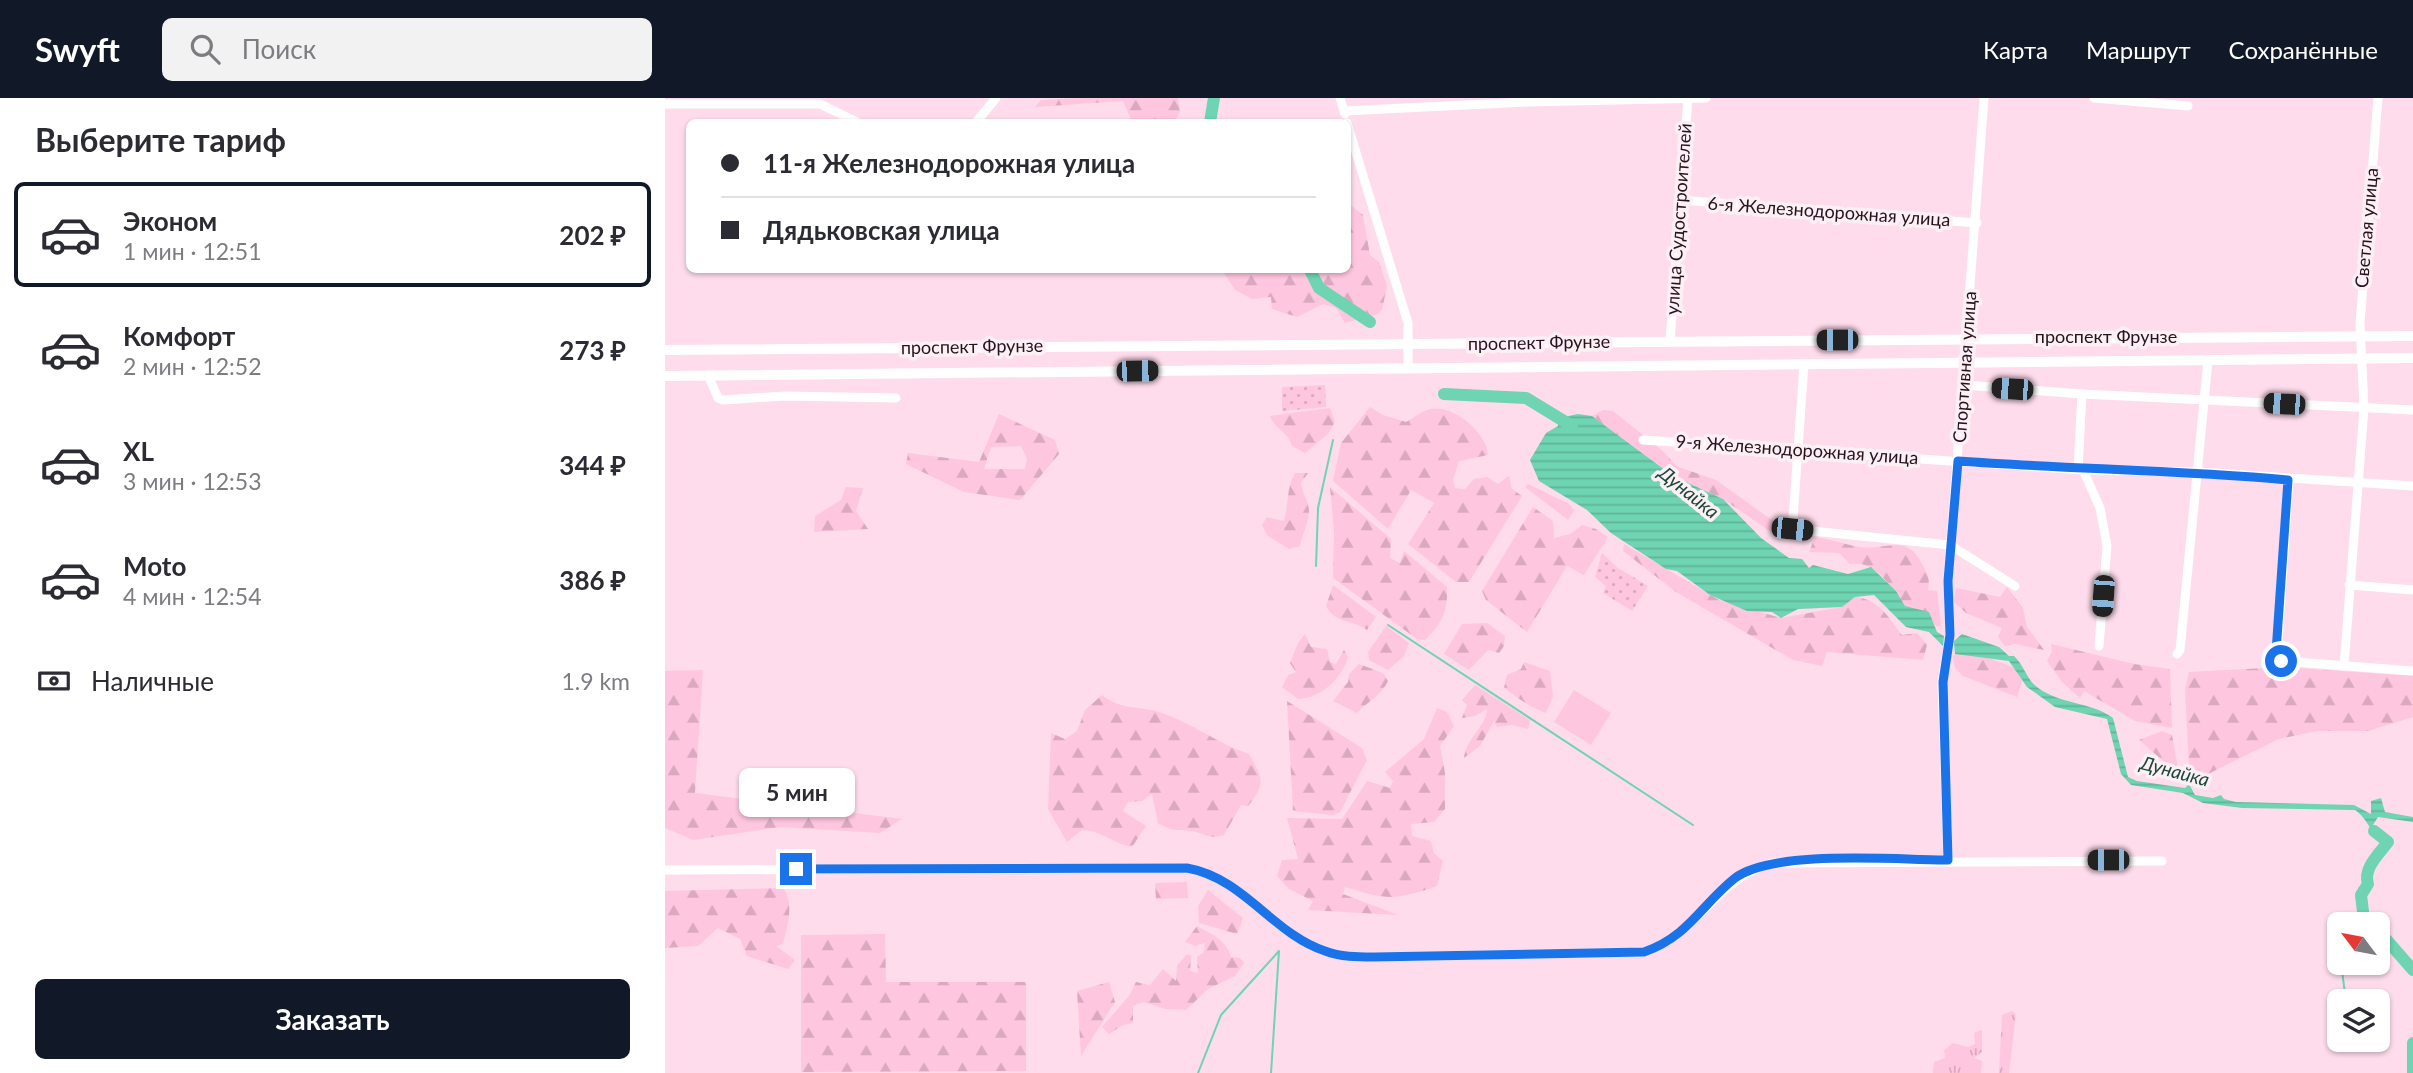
<!DOCTYPE html>
<html lang="ru">
<meta charset="utf-8">
<style>
body{margin:0;font-family:Lato,sans-serif;background:#f2f2f3;color:#2b2b33;height:100vh;display:flex;flex-direction:column;font-size:26px;white-space:nowrap}
*{box-sizing:border-box;margin:0}
p{font-size:23px;color:#7c7c81}
.icon{flex:none;width:38px;height:38px;fill:none;stroke:currentColor;stroke-width:2;stroke-linecap:round;stroke-linejoin:round}
.map{position:relative;flex:1;overflow:hidden}
.details{display:flex;flex-direction:column;background:#fff;width:665px}
.details>*{flex:none}
.banner{position:absolute;left:21px;top:21px;width:665px;height:154px;border-radius:10px;box-shadow:0 2px 5px #0004;display:grid;align-content:center;height:154px;padding:0 35px;background:#fff}
.needle{width:46px;rotate:302deg}
.controls{position:absolute;left:1662px;top:814px;display:grid;gap:14px}
.controls a{display:grid;place-items:center;width:63px;height:63px;border-radius:10px;background:#fff;box-shadow:0 2px 5px #0004;font-size:35px}
.end{position:absolute;width:32px;height:32px;margin:-16px;border:9px solid #1a73e8;background:#fff;box-shadow:0 0 0 4px #fff}
.from{border-radius:50%}
.bubble{position:absolute;height:49px;border-radius:10px;background:#fff;box-shadow:0 2px 5px #0004;font-size:23px;font-weight:700;line-height:49px;text-align:center}
.car{position:absolute;width:21px;height:42px;margin:-21px -10px;border-radius:9px;box-shadow:0 0 5px 2px #0007;background:linear-gradient(#222 24%,#8ab4d8 0 40%,#222 0 76%,#8ab4d8 0 86%,#222 0)}
.banner b{display:flex;align-items:center;gap:24px;height:66px;font-size:26px}
.banner b+b{border-top:2px solid #e1e1e2}
.banner i{width:18px;height:18px;background:#2b2b33}
ul{padding:0;list-style:none}
li{display:flex;align-items:center;gap:21px;height:105px;margin:0 14px 10px;padding:0 21px;border:4px solid transparent;border-radius:10px}
li div{flex:1}
li b{display:block;font-size:26px}
li em{font-style:normal;font-weight:700}
li.active{border-color:#111827}
li>.icon{width:63px;height:63px;stroke-width:1.5}
h2{padding:0 35px;font-size:32px;line-height:84px}
.pay{display:flex;align-items:center;gap:18px;height:77px;padding:0 35px;font-size:26px}
.pay p{margin-inline-start:auto}
.action{display:flex;gap:14px;margin-top:auto;padding:14px 35px}
.action a{flex:1;height:80px;border-radius:10px;background:#111827;color:#fff;font-size:28px;font-weight:700;line-height:80px;text-align:center}
header{display:flex;align-items:center;gap:42px;box-sizing:border-box;height:98px;padding:0 35px;background:#111827;color:#fff}
header strong{font-size:33px}
nav{display:flex;gap:38px;margin-inline-start:auto;font-size:24px}
.search{width:490px;height:63px;background:#f2f2f3;display:flex;align-items:center;gap:18px;box-sizing:border-box;padding:0 24px;border-radius:10px;color:#7c7c81;font-size:26px}
main{display:flex;flex:1;min-height:0}
.map>svg:first-child{display:block}
.grass{fill:url(#grass-tufts)}
.forest{fill:url(#forest-firs);fill-rule:evenodd}
.park{fill:url(#park-dots)}
.pitch{fill:#ffc6e0}
.water{fill:url(#water-rules)}
.lines{fill:none;stroke-linecap:round;stroke-linejoin:round}
.stream{stroke:#6ed4b2;stroke-width:2}
.river{stroke:#6ed4b2;stroke-width:12}
.minor{stroke:#fff;stroke-width:9}
.major{stroke:#fff;stroke-width:10}
.route{stroke:#1a73e8;stroke-width:9}
.labels{text-anchor:middle;stroke-width:7;stroke-linejoin:round;paint-order:stroke}
.street-label{font-size:18px;fill:#26131c;stroke:#fcf0f5}
.water-label{font-size:19px;font-style:italic;fill:#1a4739;stroke:#fcf0f5}
</style>
<header>
<strong>Swyft</strong>
<div class="search"><svg class="icon" aria-label="search" viewBox="0 0 24 24"><circle cx="10" cy="10" r="6"/><path d="M15 15l6 6"/></svg>Поиск</div>
<nav><a>Карта</a><a>Маршрут</a><a>Сохранённые</a></nav>
</header>
<main>
<section class="details">
<h2>Выберите тариф</h2>
<ul>
<li class="active"><svg class="icon" aria-label="car" viewBox="0 0 24 24"><path d="M5 17H2v-5l4-1 3-4h7l3 4 3 1v5h-3M9 17h6M6 11h13"/><circle cx="7" cy="17" r="2"/><circle cx="17" cy="17" r="2"/></svg><div><b>Эконом</b><p>1 мин · 12:51</p></div><em>202 ₽</em></li>
<li><svg class="icon" aria-label="car" viewBox="0 0 24 24"><path d="M5 17H2v-5l4-1 3-4h7l3 4 3 1v5h-3M9 17h6M6 11h13"/><circle cx="7" cy="17" r="2"/><circle cx="17" cy="17" r="2"/></svg><div><b>Комфорт</b><p>2 мин · 12:52</p></div><em>273 ₽</em></li>
<li><svg class="icon" aria-label="car" viewBox="0 0 24 24"><path d="M5 17H2v-5l4-1 3-4h7l3 4 3 1v5h-3M9 17h6M6 11h13"/><circle cx="7" cy="17" r="2"/><circle cx="17" cy="17" r="2"/></svg><div><b>XL</b><p>3 мин · 12:53</p></div><em>344 ₽</em></li>
<li><svg class="icon" aria-label="car" viewBox="0 0 24 24"><path d="M5 17H2v-5l4-1 3-4h7l3 4 3 1v5h-3M9 17h6M6 11h13"/><circle cx="7" cy="17" r="2"/><circle cx="17" cy="17" r="2"/></svg><div><b>Moto</b><p>4 мин · 12:54</p></div><em>386 ₽</em></li>
</ul>
<div class="pay"><svg class="icon" aria-label="cash" viewBox="0 0 24 24"><path d="M3 7h18v10H3z"/><circle cx="12" cy="12" r="2"/></svg>Наличные<p>1.9 km</p></div>
<div class="action"><a>Заказать</a></div>
</section>
<div class="map">
<svg width="1748" height="975" viewBox="0 0 1748 975">
<defs>
<pattern id="grass-tufts" width="24" height="20" patternUnits="userSpaceOnUse" patternTransform="scale(1.75)"><rect width="24" height="20" fill="#ffc6e0"/><path d="M3 7l-1-3M5 7V3M7 7l1-3M15 17l-1-3M17 17v-4M19 17l1-3" fill="none" stroke="#daa9c0"/></pattern>
<pattern id="forest-firs" width="22" height="20" patternUnits="userSpaceOnUse" patternTransform="scale(1.75)"><rect width="22" height="20" fill="#ffc6e0"/><path d="M5 1l3.5 6h-7zM16 11l3.5 6h-7z" fill="#daa9c0"/></pattern>
<pattern id="park-dots" width="8" height="8" patternUnits="userSpaceOnUse" patternTransform="scale(1.75)"><rect width="8" height="8" fill="#ffc6e0"/><path d="M2 2h.1M6 6h.1" fill="none" stroke="#daa9c0" stroke-width="1.8" stroke-linecap="round"/></pattern>
<pattern id="water-rules" width="6" height="5" patternUnits="userSpaceOnUse" patternTransform="scale(1.75)"><rect width="6" height="5" fill="#6ed4b2"/><path d="M0 2.5h6" fill="none" stroke="#5fb598"/></pattern>
</defs>
<rect width="100%" height="100%" fill="#fedceb"/>
<g class="grass">
<polygon points="1347,913 1351,916 1344,975 1334,975 1337,917"/>
<polygon points="1317,932 1317,954 1309,960 1317,963 1316,975 1268,975 1269,964 1280,960 1279,952 1288,945 1303,949 1310,946 1309,935"/>
</g>
<g class="forest">
<polygon points="415,0 513,0 515,14 509,24 467,24 458,3 370,9 376,2"/>
<polygon points="687,108 698,117 705,157 714,164 722,188 717,212 713,216 680,225 671,210 658,206 632,219 607,211 606,199 587,201 570,192 557,172 682,172 683,109"/>
<path d="M705,309l13,8 23,7c7,-4 17,-12 25,-13 23,-5 56,24 57,46l-29,6 -6,19 2,8 10,1 9,-10 13,-2 11,7 11,-8 3,13 10,7 -53,86h-13l-48,-38 26,-41 -23,-13 -23,39 -55,-48 8,-38z"/>
<path d="M665,310l5,14 -7,12 -23,19 -13,-7c-3,-14 -18,-17 -22,-30z"/>
<polygon points="938,312 948,313 999,354 1011,368 1051,382 1114,427 1106,434 1058,401 1008,378 927,318"/>
<path d="M334,316l56,26 4,14 -39,46 -56,-8 -58,-28 2,-11 71,9zM356,348l6,13 -2,10h-41l7,-22z"/>
<path d="M630,375h13l-7,10c1,9 5,13 7,22 4,12 -6,29 -8,41l-11,3 -22,-14 -5,-10 5,-8 17,4c5,-18 2,-32 11,-48z"/>
<polygon points="863,386 904,406 909,412 903,422 860,389"/>
<polygon points="181,389 198,390 191,413 203,431 149,434 150,418 176,402"/>
<path d="M665,389l61,52 -1,19 10,5 4,-12 43,36c1,25 -5,36 -22,53l-8,-1 -84,-61 1,-47z"/>
<polygon points="868,409 888,423 889,440 905,436 917,427 931,431 943,439 919,477 902,468 862,534 821,502 817,493"/>
<path d="M1150,439c15,2 29,7 44,10 28,4 47,-15 63,17 6,11 8,14 6,26l9,1 4,35h-5l-18,-15 -13,-4c-14,-20 -29,-47 -55,-43l-11,-11 -30,-1z"/>
<path d="M959,446l95,56 62,18 61,-11 13,-10c24,2 33,20 47,38l15,-2 10,12 -4,15 -96,-8 -5,14 -29,-6 -117,-68 -53,-41z"/>
<path d="M668,487l43,32 -9,13c-15,-11 -32,-6 -41,-24z"/>
<polygon points="1342,489 1358,510 1362,529 1379,552 1350,546 1340,548 1333,539 1337,530 1301,515 1289,504 1291,490 1335,499"/>
<polygon points="822,525 840,538 839,548 834,555 823,552 804,572 779,556 797,526"/>
<polygon points="721,528 744,545 739,558 723,572 704,562 703,554"/>
<path d="M640,536l6,13 16,2 3,13 6,2 8,-14 4,7c-7,22 -26,41 -50,42l-16,-12 6,-12 8,-3 -6,-9 8,-20z"/>
<polygon points="1386,546 1469,566 1505,571 1507,630 1470,623 1419,593 1415,600 1397,584 1382,563 1387,553"/>
<polygon points="1290,556 1315,557 1350,570 1357,583 1352,599 1298,578 1290,570 1288,559"/>
<path d="M859,564l26,9 3,25 -7,17c-15,-5 -28,-15 -42,-25l3,-13 14,-6z"/>
<path d="M694,566l24,9 5,8c-7,15 -20,20 -31,32l-24,-12 15,-19 1,-8z"/>
<polygon points="1619,569 1748,578 1748,619 1703,633 1652,633 1614,641 1543,676 1524,670 1520,591 1524,574"/>
<polygon points="38,572 30,695 237,721 215,735 116,729 28,742 0,730 0,573"/>
<path d="M810,587l55,35 -2,9 -16,-4 -15,2 -3,-6 -14,25 -16,12c2,-20 22,-31 23,-49l-12,7 -13,2 5,-13 -5,-5z"/>
<path d="M437,597c21,16 34,10 57,17 32,10 59,32 90,42 14,24 17,30 -1,52l-7,-1 -17,30c-16,5 -19,-2 -33,-4 -18,-3 -14,3 -33,-8l-6,-29 -10,7 -14,1 -5,9 23,15 -14,21c-19,-4 -33,-17 -50,-17l-15,12 -19,-33 3,-76 14,6 12,-8 8,-21z"/>
<polygon points="622,603 697,650 702,662 675,714 668,717 628,713"/>
<path d="M772,610l10,4 7,14 -14,20 5,27v36l-11,13 -23,2 1,12 19,5 3,12 9,8 -6,25c-45,15 -48,14 -92,1l-2,7 55,21 -90,-5 5,-9 -24,-12 -12,-13 5,-16 16,-1 -11,-41 55,1 25,-38 23,7 3,-7 -8,-9 39,-33z"/>
<polygon points="1497,633 1507,637 1513,670 1503,667 1474,642"/>
<polygon points="522,784 523,800 491,801 490,785"/>
<path d="M118,790c12,15 4,39 0,56l-7,2 19,14 -7,9 -41,-13 -7,-17 -22,-11 -20,18 -33,2v-57z"/>
<polygon points="543,792 578,820 572,836 534,825 533,808"/>
<path d="M532,828c16,9 29,14 34,31l9,1 4,5 -9,13 -27,13 -22,21 -21,-1 -21,-7 -11,4v17l-10,2 -14,9 -7,-7 27,-31 7,-14 14,3 13,-16 13,12 1,-15 10,-12 4,2 -1,15 8,2 -1,-16 7,-5 1,-9 -10,3 -10,-4z"/>
<polygon points="220,836 221,884 361,884 361,973 136,974 136,837"/>
<polygon points="444,884 450,904 416,958 412,893"/>
</g>
<g class="park">
<polygon points="660,287 661,309 617,313 617,289"/>
<polygon points="937,455 953,470 983,488 967,513 938,495 941,488 930,479"/>
</g>
<polygon class="pitch" points="909,592 946,615 926,647 889,624"/>
<g class="water">
<polygon points="913,316 927,318 1008,378 1058,401 1096,440 1124,460 1137,461 1144,470 1148,467 1183,476 1206,469 1231,493 1240,508 1264,514 1272,534 1279,538 1278,548 1264,534 1241,529 1209,497 1190,499 1177,509 1133,511 1116,520 1107,514 1082,513 1045,497 1012,473 1001,471 946,435 922,412 874,383 865,362 881,335 893,328 894,320"/>
<path d="M1297,536l37,13 10,9h5c10,9 13,24 23,31 23,18 53,14 76,31l15,59 9,4 48,7 4,-4 6,11 18,3 8,-3 3,4 12,3 118,3 17,9v-13l10,-3 4,14 28,5v5l-35,-5 -5,8 14,14c-18,-3 -18,-20 -32,-29l-113,-2 -39,-5 -20,-10 -52,-8 -10,-11 -14,-55 -52,-12 -28,-20 -18,-26 -54,-7 -1,-13z"/>
</g>
<g class="lines">
<g class="stream">
<polyline points="651,468 653,410 668,342"/>
<polyline points="723,527 1028,727"/>
<polyline points="1680,826 1698,814"/>
<polyline points="1675,829 1664,840 1677,873 1681,903"/>
<polyline points="1682,942 1682,952"/>
<polyline points="533,975 556,917 614,853 606,975"/>
</g>
<g class="river">
<polyline points="545,24 549,0"/>
<polyline points="645,172 654,190 705,224"/>
<polyline points="779,296 861,300 907,328"/>
<path d="M1705,826l-6,-4 -3,-25 7,-11c-5,-16 11,-30 20,-42l-14,-11"/>
<polyline points="1713,832 1748,872"/>
<polyline points="1748,975 1748,945"/>
</g>
<g class="minor">
<polyline points="675,0 680,16"/>
<polyline points="1429,0 1523,8"/>
<polyline points="0,6 155,6 192,24"/>
<polyline points="679,13 862,4 1041,0"/>
<polyline points="311,24 331,0"/>
<polyline points="682,25 743,225 743,270"/>
<polyline points="1015,102 1312,125"/>
<polyline points="1005,243 1023,0"/>
<polyline points="43,277 53,300 58,302 120,298 231,300"/>
<polyline points="1299,287 1417,296 1748,312"/>
<polyline points="978,342 1418,372 1534,374 1748,388"/>
<polyline points="1413,371 1417,296"/>
<polyline points="1418,372 1435,410 1442,448 1434,548"/>
<polyline points="1624,382 1612,559 1616,563 1748,573"/>
<polyline points="1127,431 1285,447 1350,488"/>
<polyline points="1127,435 1139,266"/>
<polyline points="1684,487 1748,492"/>
<polyline points="1512,556 1515,552 1543,262"/>
<polyline points="1679,568 1699,310 1695,225 1713,0"/>
<polyline points="1283,763 1277,584 1285,537 1283,483 1319,0"/>
<path d="M0,772l522,-2c57,10 86,66 138,83 16,6 32,6 49,6l270,-5c56,-20 71,-73 128,-89l390,-2"/>
</g>
<g class="major">
<polyline points="0,252 1748,238"/>
<polyline points="0,278 1748,260"/>
</g>
</g>
<g class="lines">
<path class="route" d="M131,771l391,-1c57,10 86,66 138,83 16,6 32,6 49,6l270,-5c45,-16 57,-47 91,-74 39,-29 163,-18 213,-18l-5,-178 7,-47 -2,-54 10,-120c110,8 220,9 330,19l-12,172 5,9"/>
</g>
<g class="labels">
<g class="street-label">
<text transform="translate(1164 114) rotate(4)" y="6">6-я Железнодорожная улица</text>
<text transform="translate(1014 121) rotate(-86)" y="6">улица Судостроителей</text>
<text transform="translate(1702 130) rotate(-85)" y="6">Светлая улица</text>
<text x="1441" y="245">проспект Фрунзе</text>
<text transform="translate(874 245) rotate(-1)" y="6">проспект Фрунзе</text>
<text transform="translate(307 249) rotate(-1)" y="6">проспект Фрунзе</text>
<text transform="translate(1300 269) rotate(-86)" y="6">Спортивная улица</text>
<text transform="translate(1132 352) rotate(4)" y="6">9-я Железнодорожная улица</text>
</g>
<g class="water-label">
<text transform="translate(1024 394) rotate(39)" y="7">Дунайка</text>
<text transform="translate(1510 673) rotate(15)" y="7">Дунайка</text>
</g>
</g>
</svg>
<div class="controls">
<a><svg class="needle" viewBox="-14 -14 28 28"><path d="M0-13l5 13h-10z" fill="#e53935"/><path d="M0 13l5-13h-10z" fill="#7c7c81"/></svg></a>
<a><svg class="icon" aria-label="layers" viewBox="0 0 24 24"><path d="M12 4l9 5-9 5-9-5zM3 14l9 5 9-5"/></svg></a>
</div>
<i class="end from" style="left:1616px;top:563px"></i>
<i class="end" style="left:131px;top:771px"></i>
<div class="bubble" style="left:74px;top:670px;width:116px">5 мин</div>
<i class="car" style="left:1172px;top:242px;rotate:270deg"></i>
<i class="car" style="left:472px;top:273px;rotate:89deg"></i>
<i class="car" style="left:1347px;top:291px;rotate:274deg"></i>
<i class="car" style="left:1619px;top:306px;rotate:273deg"></i>
<i class="car" style="left:1127px;top:431px;rotate:96deg"></i>
<i class="car" style="left:1438px;top:498px;rotate:184deg"></i>
<i class="car" style="left:1443px;top:762px;rotate:270deg"></i>
<div class="banner">
<b><i class="from"></i>11-я Железнодорожная улица</b>
<b><i></i>Дядьковская улица</b>
</div>
</div>
</main>
